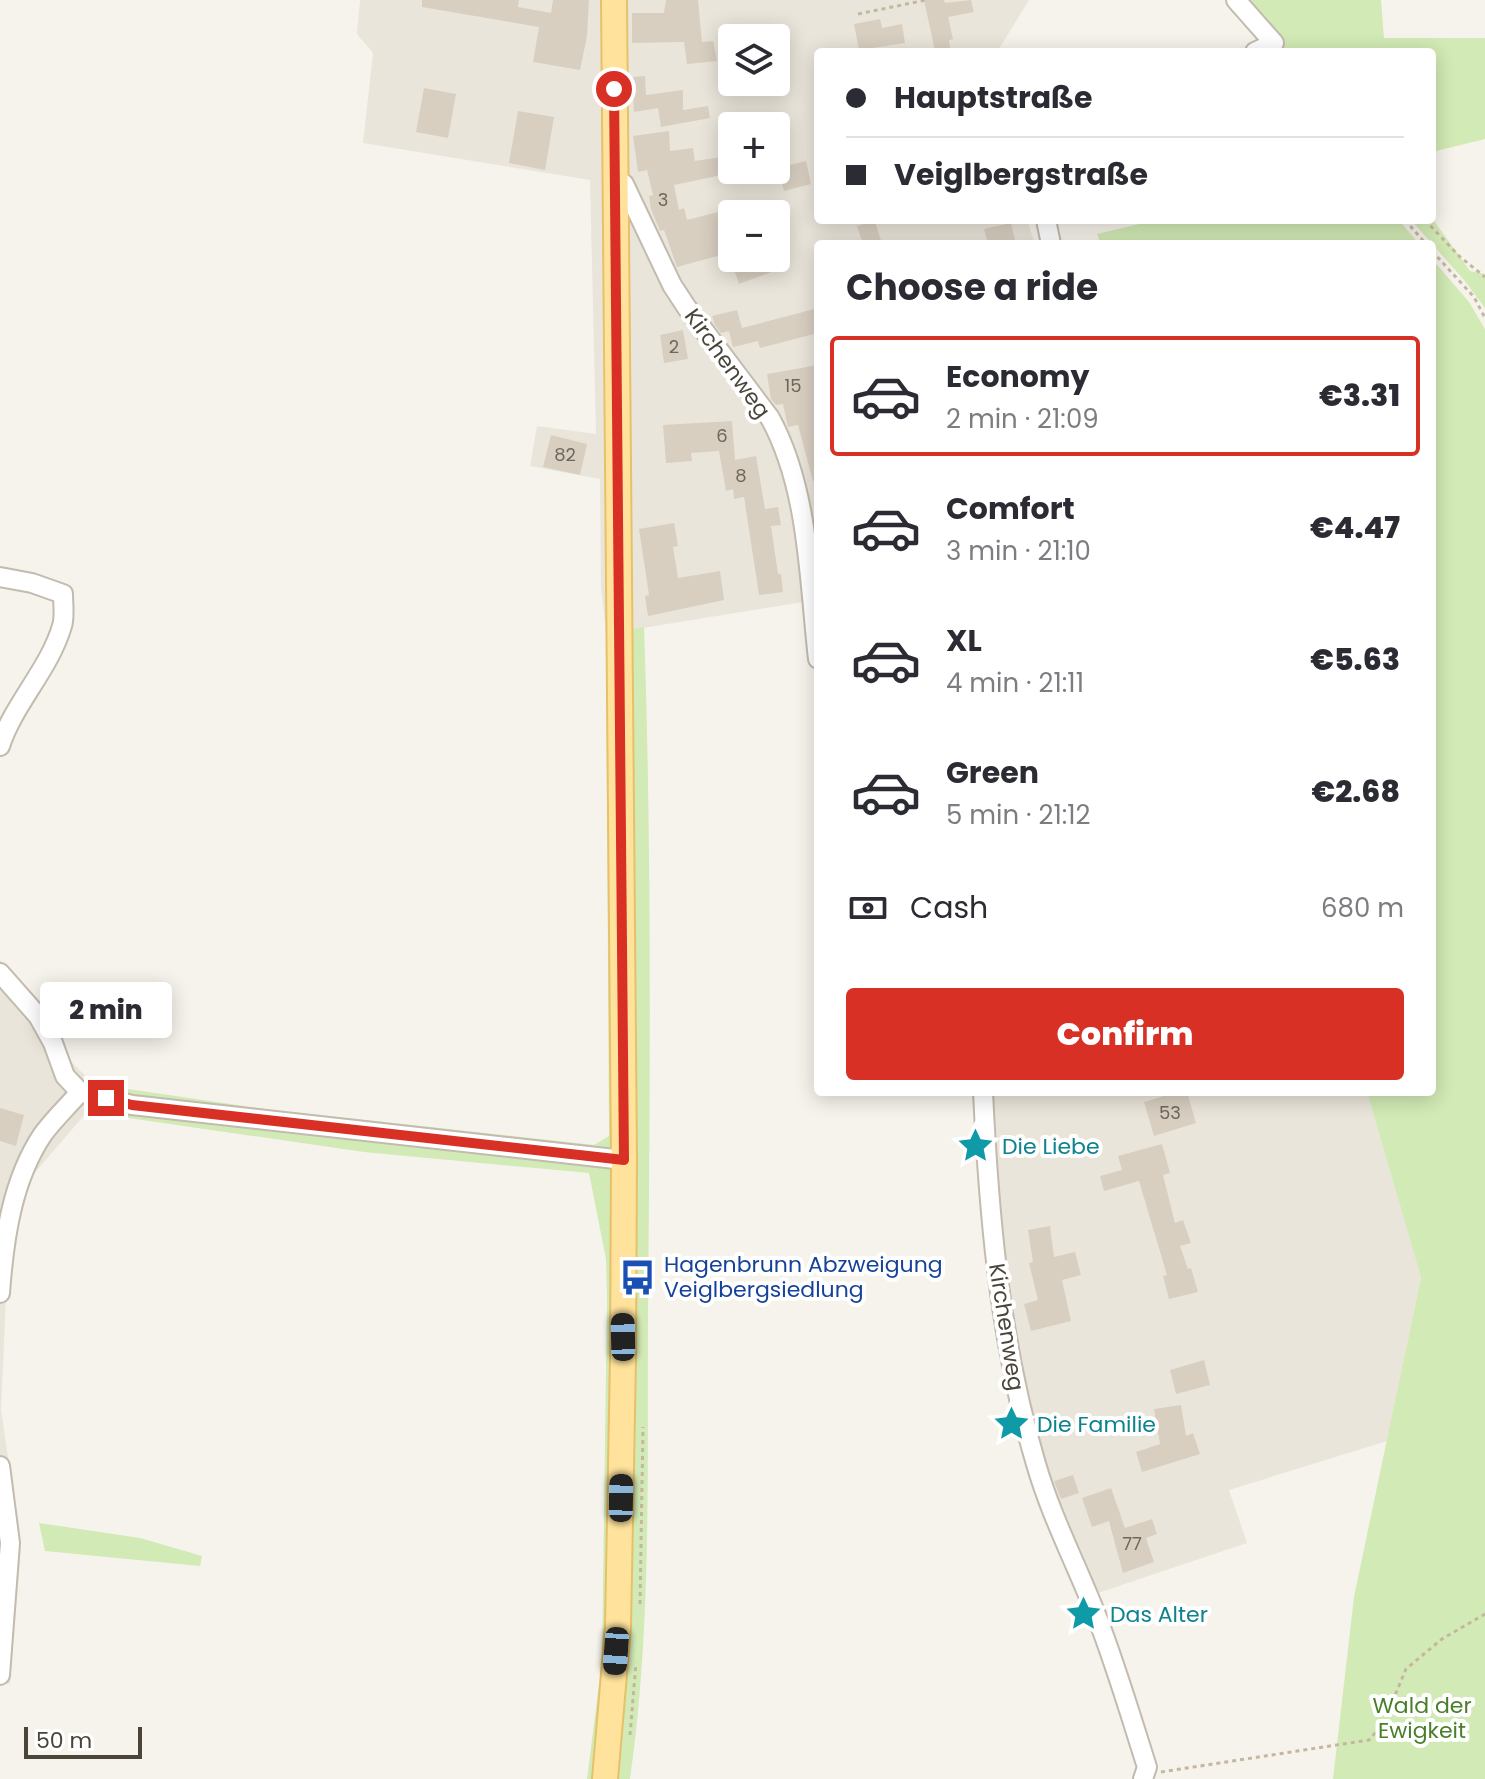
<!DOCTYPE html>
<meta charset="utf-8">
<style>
body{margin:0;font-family:Poppins,sans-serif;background:#f2f2f3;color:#2b2b33;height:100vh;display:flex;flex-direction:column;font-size:30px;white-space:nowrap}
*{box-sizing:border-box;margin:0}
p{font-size:26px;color:#7c7c81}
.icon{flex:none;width:44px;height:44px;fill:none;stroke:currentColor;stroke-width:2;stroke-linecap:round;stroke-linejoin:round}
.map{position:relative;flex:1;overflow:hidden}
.drawer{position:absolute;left:814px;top:240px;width:622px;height:856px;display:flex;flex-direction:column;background:#fff;border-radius:8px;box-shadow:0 4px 20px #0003}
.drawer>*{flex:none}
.top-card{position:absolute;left:814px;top:48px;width:622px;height:176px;border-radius:8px;box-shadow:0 4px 20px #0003;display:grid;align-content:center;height:176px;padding:0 32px;background:#fff}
.controls{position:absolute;left:718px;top:24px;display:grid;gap:16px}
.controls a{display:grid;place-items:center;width:72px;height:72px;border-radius:8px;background:#fff;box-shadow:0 4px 20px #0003;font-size:40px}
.scale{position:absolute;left:24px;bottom:20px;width:118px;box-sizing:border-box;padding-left:8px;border:4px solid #4b4439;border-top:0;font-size:22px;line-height:28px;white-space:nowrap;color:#4b4439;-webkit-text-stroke:6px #fff;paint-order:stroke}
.end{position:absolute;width:36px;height:36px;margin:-18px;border:10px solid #d93025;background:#fff;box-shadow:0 0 0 4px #fff}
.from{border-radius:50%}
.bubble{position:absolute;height:56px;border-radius:8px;background:#fff;box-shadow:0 4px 20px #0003;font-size:26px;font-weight:800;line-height:56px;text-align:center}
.car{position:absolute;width:24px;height:48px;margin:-24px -12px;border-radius:10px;box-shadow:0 0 6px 2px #0007;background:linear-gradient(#222 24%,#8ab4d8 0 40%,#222 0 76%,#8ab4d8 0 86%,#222 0)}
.top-card b{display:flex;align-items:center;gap:28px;height:76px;font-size:30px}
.top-card b+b{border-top:2px solid #e1e1e2}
.top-card i{width:20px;height:20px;background:#2b2b33}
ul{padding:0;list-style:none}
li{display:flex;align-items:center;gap:24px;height:120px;margin:0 16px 12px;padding:0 16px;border:4px solid transparent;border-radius:8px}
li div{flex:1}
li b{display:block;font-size:30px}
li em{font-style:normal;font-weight:800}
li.on{border-color:#d93025}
li>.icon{width:72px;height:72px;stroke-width:1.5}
h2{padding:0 32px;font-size:36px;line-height:96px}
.pay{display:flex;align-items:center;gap:20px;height:88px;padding:0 32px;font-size:30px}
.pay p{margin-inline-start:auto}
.cta{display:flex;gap:16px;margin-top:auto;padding:16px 32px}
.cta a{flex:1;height:92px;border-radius:8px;background:#d93025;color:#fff;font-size:32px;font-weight:800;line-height:92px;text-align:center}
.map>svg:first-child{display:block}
.residential{fill:#eae5da;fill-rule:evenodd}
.green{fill:#d2eab5}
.building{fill:#d8cfc1}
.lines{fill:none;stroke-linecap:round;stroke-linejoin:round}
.minor-casing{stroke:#c2bbae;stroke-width:22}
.major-casing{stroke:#e6c16a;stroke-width:28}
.path{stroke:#c4b79f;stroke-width:3;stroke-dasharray:4 4;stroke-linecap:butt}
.minor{stroke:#fff;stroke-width:18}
.major{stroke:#ffe39c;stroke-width:24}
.route{stroke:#d93025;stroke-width:10}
.labels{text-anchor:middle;stroke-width:8;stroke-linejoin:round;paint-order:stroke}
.number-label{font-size:18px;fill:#6e675b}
.street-label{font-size:22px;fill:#4b4439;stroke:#fff}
.culture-label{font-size:22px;fill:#0d838f;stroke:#fff;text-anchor:start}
.transit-label{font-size:22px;fill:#164399;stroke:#fff;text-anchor:start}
.park-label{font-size:22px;fill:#4a7f2a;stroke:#fff}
</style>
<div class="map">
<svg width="1485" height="1779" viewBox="0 0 1485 1779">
<rect width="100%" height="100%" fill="#f6f3ec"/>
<g class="residential">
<path d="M360,0h669l-32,52h-179v168h209l8,24h-217v359l-15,-1 -197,32 -5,-47 -1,-108 -70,-13 7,-40 59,8 -6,-254 -227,-37 10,-90 -16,-19zM732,38h44v44h-44zM732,126h44v44h-44zM732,214h44v44h-44z"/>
<polygon points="0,960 36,1007 70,1061 94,1084 87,1112 24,1185 6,1297 1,1410 21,1547 10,1684 0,1682"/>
<polygon points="992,1092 1367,1092 1421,1276 1387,1441 1229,1490 1247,1543 1095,1594 1045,1465 1026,1404 1015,1344 999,1228"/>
</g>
<g class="green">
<polygon points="1246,0 1381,0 1384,38 1485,38 1485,139 1432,152 1432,52 1288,52"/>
<polygon points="1432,218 1470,271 1485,274 1485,308 1464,280 1411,220 1432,220"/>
<polygon points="1156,220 1399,220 1419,244 1101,244 1097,234"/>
<polygon points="1432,259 1469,302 1485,329 1485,1779 1333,1779 1354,1597 1421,1277 1367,1092 1432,1092"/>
<path d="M644,627c8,229 6,459 4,688 -1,155 4,310 -18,464h-43l15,-118 5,-365 -1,-37 -17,-86 -225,-21 -277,-40 7,-28 171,25 329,36 15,-9 -3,-502z"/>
<polygon points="39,1523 140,1538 202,1556 200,1566 45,1551"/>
</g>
<g class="building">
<polygon points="422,0 519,0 518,7 551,13 553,0 589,0 587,36 580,70 533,62 539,27 422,7"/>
<polygon points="666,0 698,0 702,42 713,41 717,61 687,64 684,42 632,43 632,13 664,13"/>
<polygon points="924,0 944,0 945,3 971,0 974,12 948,17 953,39 949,40 950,48 935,51"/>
<polygon points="880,19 882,28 902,24 905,43 859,50 854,24"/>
<polygon points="645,76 646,95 683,90 683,110 708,106 710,118 661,127 658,108 634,112 632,77"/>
<polygon points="424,88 456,94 448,138 416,132"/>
<polygon points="518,111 554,117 545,170 509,163"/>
<polygon points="669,131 670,151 693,148 695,161 728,156 731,173 674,185 679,210 684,208 687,220 726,210 732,231 732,252 677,267 664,230 660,231 651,209 649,196 653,195 647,170 638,172 633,136"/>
<polygon points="806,161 811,184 784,191 778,168"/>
<polygon points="875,221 882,244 863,244 857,226"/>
<polygon points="1011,223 1016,244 988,244 984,229"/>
<polygon points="730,258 773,258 777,270 739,284"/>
<polygon points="818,308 818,333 760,348 758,341 733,347 729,331 721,333 715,325 712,316 737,310 742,328"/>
<polygon points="683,330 688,359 664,363 660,335"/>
<polygon points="818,365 818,481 813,481 798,425 788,427 783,404 776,405 771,399 767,374"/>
<polygon points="732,421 735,460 756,456 765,509 778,507 781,525 771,526 778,574 781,574 783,592 759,595 744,497 734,499 733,489 726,491 719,451 691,453 692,461 666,463 663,425"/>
<polygon points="551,435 587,444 580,475 543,467"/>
<polygon points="674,523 678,546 673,547 678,578 720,571 724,600 648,616 645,596 649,595 639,529"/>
<polygon points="1177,1092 1187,1092 1196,1123 1154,1136 1144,1102"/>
<polygon points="0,1108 24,1115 16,1146 0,1141"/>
<polygon points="1162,1144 1170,1173 1163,1175 1175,1223 1183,1220 1191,1243 1180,1246 1188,1269 1191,1268 1198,1292 1169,1299 1163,1276 1167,1275 1139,1181 1104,1191 1100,1176 1122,1170 1118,1156"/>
<polygon points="1050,1226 1054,1257 1075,1252 1081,1275 1062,1280 1071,1321 1031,1331 1024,1304 1038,1300 1029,1263 1033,1262 1028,1230"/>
<polygon points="1204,1360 1210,1385 1176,1394 1170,1370"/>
<polygon points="1181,1405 1186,1436 1193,1433 1200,1454 1142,1472 1136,1452 1160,1444 1154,1409"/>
<polygon points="1073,1475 1079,1493 1061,1499 1054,1481"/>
<polygon points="1111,1488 1125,1528 1152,1519 1157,1534 1146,1538 1154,1562 1123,1573 1109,1521 1092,1527 1082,1498"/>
</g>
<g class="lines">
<defs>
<g id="minor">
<polyline points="1236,0 1274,43 1255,52"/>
<path d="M614,178l10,6 48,101 15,23 83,110c39,71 39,162 48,241"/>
<polyline points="1046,220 1051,244"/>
<path d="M0,577l32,6 31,11c0,10 2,23 -1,32 -13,44 -48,77 -62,120"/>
<polyline points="0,973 38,1016 53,1043 65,1076 80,1092"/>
<polyline points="80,1092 132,1105 624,1160"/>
<path d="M983,1092c6,126 17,251 53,372 15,52 41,102 61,153 19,49 34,100 50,150l-4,12"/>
<path d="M0,1293c4,-55 12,-113 43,-159 11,-15 25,-28 37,-42"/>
<polyline points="0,1466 10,1543 0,1675"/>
</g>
<polyline id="major" points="605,1779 618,1627 623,1358 624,1160 614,0"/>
</defs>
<use href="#minor" class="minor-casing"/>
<use href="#major" class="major-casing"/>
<g class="path">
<polyline points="858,14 926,0"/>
<polyline points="1405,220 1426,244"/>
<polyline points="1425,220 1459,256 1485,277"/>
<polyline points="1432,251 1474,297 1485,318"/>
<polyline points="640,1604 643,1427"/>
<polyline points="630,1735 636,1663"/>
<polyline points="1161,1772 1369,1740 1383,1724 1406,1669 1442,1639 1485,1614"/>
</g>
<use href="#minor" class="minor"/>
<use href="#major" class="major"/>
</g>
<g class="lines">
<polyline class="route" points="106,1098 132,1105 624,1160 614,89"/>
</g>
<defs>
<symbol id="sight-bare" viewBox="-9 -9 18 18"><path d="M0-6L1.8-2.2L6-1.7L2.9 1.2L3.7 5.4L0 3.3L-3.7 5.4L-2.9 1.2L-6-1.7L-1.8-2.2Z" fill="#0f9aa8" stroke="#fff" stroke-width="2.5" paint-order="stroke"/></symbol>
<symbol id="bus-bare" viewBox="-9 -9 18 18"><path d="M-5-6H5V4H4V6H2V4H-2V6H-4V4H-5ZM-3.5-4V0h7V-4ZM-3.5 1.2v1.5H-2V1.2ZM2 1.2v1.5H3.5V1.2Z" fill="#1a4fb4" stroke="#fff" stroke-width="2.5" paint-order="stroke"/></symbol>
</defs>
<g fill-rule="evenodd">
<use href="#sight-bare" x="950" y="1120" width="51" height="51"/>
<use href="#bus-bare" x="612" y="1252" width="51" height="51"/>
<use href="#sight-bare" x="986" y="1398" width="51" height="51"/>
<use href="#sight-bare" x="1058" y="1588" width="51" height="51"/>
</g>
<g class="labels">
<g class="number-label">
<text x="663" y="206">3</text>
<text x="674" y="353">2</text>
<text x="793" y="392">15</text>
<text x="722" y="442">6</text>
<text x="565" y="461">82</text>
<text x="741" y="482">8</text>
<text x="1170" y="1119">53</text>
<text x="1132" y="1550">77</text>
</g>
<g class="street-label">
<text transform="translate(728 363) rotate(54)" y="8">Kirchenweg</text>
<text transform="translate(1007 1327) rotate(81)" y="8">Kirchenweg</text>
</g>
<g class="culture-label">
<text x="1002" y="1154">Die Liebe</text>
<text x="1037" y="1432">Die Familie</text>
<text x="1110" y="1622">Das Alter</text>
</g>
<g class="transit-label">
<text x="664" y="1272">Hagenbrunn Abzweigung<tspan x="664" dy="25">Veiglbergsiedlung</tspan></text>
</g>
<g class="park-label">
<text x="1422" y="1713">Wald der<tspan x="1422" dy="25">Ewigkeit</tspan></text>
</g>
</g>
</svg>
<div class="controls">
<a><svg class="icon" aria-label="layers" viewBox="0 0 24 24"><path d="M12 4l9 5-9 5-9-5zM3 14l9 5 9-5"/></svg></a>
<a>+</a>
<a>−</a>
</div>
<div class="scale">50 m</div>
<i class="end from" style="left:614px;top:89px"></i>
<i class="end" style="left:106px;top:1098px"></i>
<div class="bubble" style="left:40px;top:982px;width:132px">2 min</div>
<i class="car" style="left:623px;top:1337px;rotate:359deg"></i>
<i class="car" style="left:621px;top:1498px;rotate:1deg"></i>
<i class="car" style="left:616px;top:1651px;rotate:184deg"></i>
<div class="top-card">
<b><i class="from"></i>Hauptstraße</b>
<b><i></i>Veiglbergstraße</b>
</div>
<section class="drawer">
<h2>Choose a ride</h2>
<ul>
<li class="on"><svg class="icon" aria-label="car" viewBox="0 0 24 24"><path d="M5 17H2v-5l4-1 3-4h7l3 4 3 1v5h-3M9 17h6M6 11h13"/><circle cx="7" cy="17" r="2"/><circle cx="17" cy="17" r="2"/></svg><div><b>Economy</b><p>2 min · 21:09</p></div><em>€3.31</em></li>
<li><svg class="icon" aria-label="car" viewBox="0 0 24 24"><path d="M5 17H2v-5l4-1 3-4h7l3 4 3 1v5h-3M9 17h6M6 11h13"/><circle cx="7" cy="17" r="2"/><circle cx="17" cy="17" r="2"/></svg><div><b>Comfort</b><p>3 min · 21:10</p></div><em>€4.47</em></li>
<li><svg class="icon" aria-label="car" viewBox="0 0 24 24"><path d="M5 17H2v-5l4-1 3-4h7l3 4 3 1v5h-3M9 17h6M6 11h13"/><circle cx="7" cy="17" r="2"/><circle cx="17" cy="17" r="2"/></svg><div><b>XL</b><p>4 min · 21:11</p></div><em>€5.63</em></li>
<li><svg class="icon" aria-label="car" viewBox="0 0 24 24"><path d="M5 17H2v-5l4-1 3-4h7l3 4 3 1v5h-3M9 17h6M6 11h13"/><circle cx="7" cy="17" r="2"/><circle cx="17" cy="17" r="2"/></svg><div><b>Green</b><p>5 min · 21:12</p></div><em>€2.68</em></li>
</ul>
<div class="pay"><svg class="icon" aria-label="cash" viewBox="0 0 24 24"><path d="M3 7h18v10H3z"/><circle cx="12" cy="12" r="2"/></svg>Cash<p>680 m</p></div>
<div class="cta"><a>Confirm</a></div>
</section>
</div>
